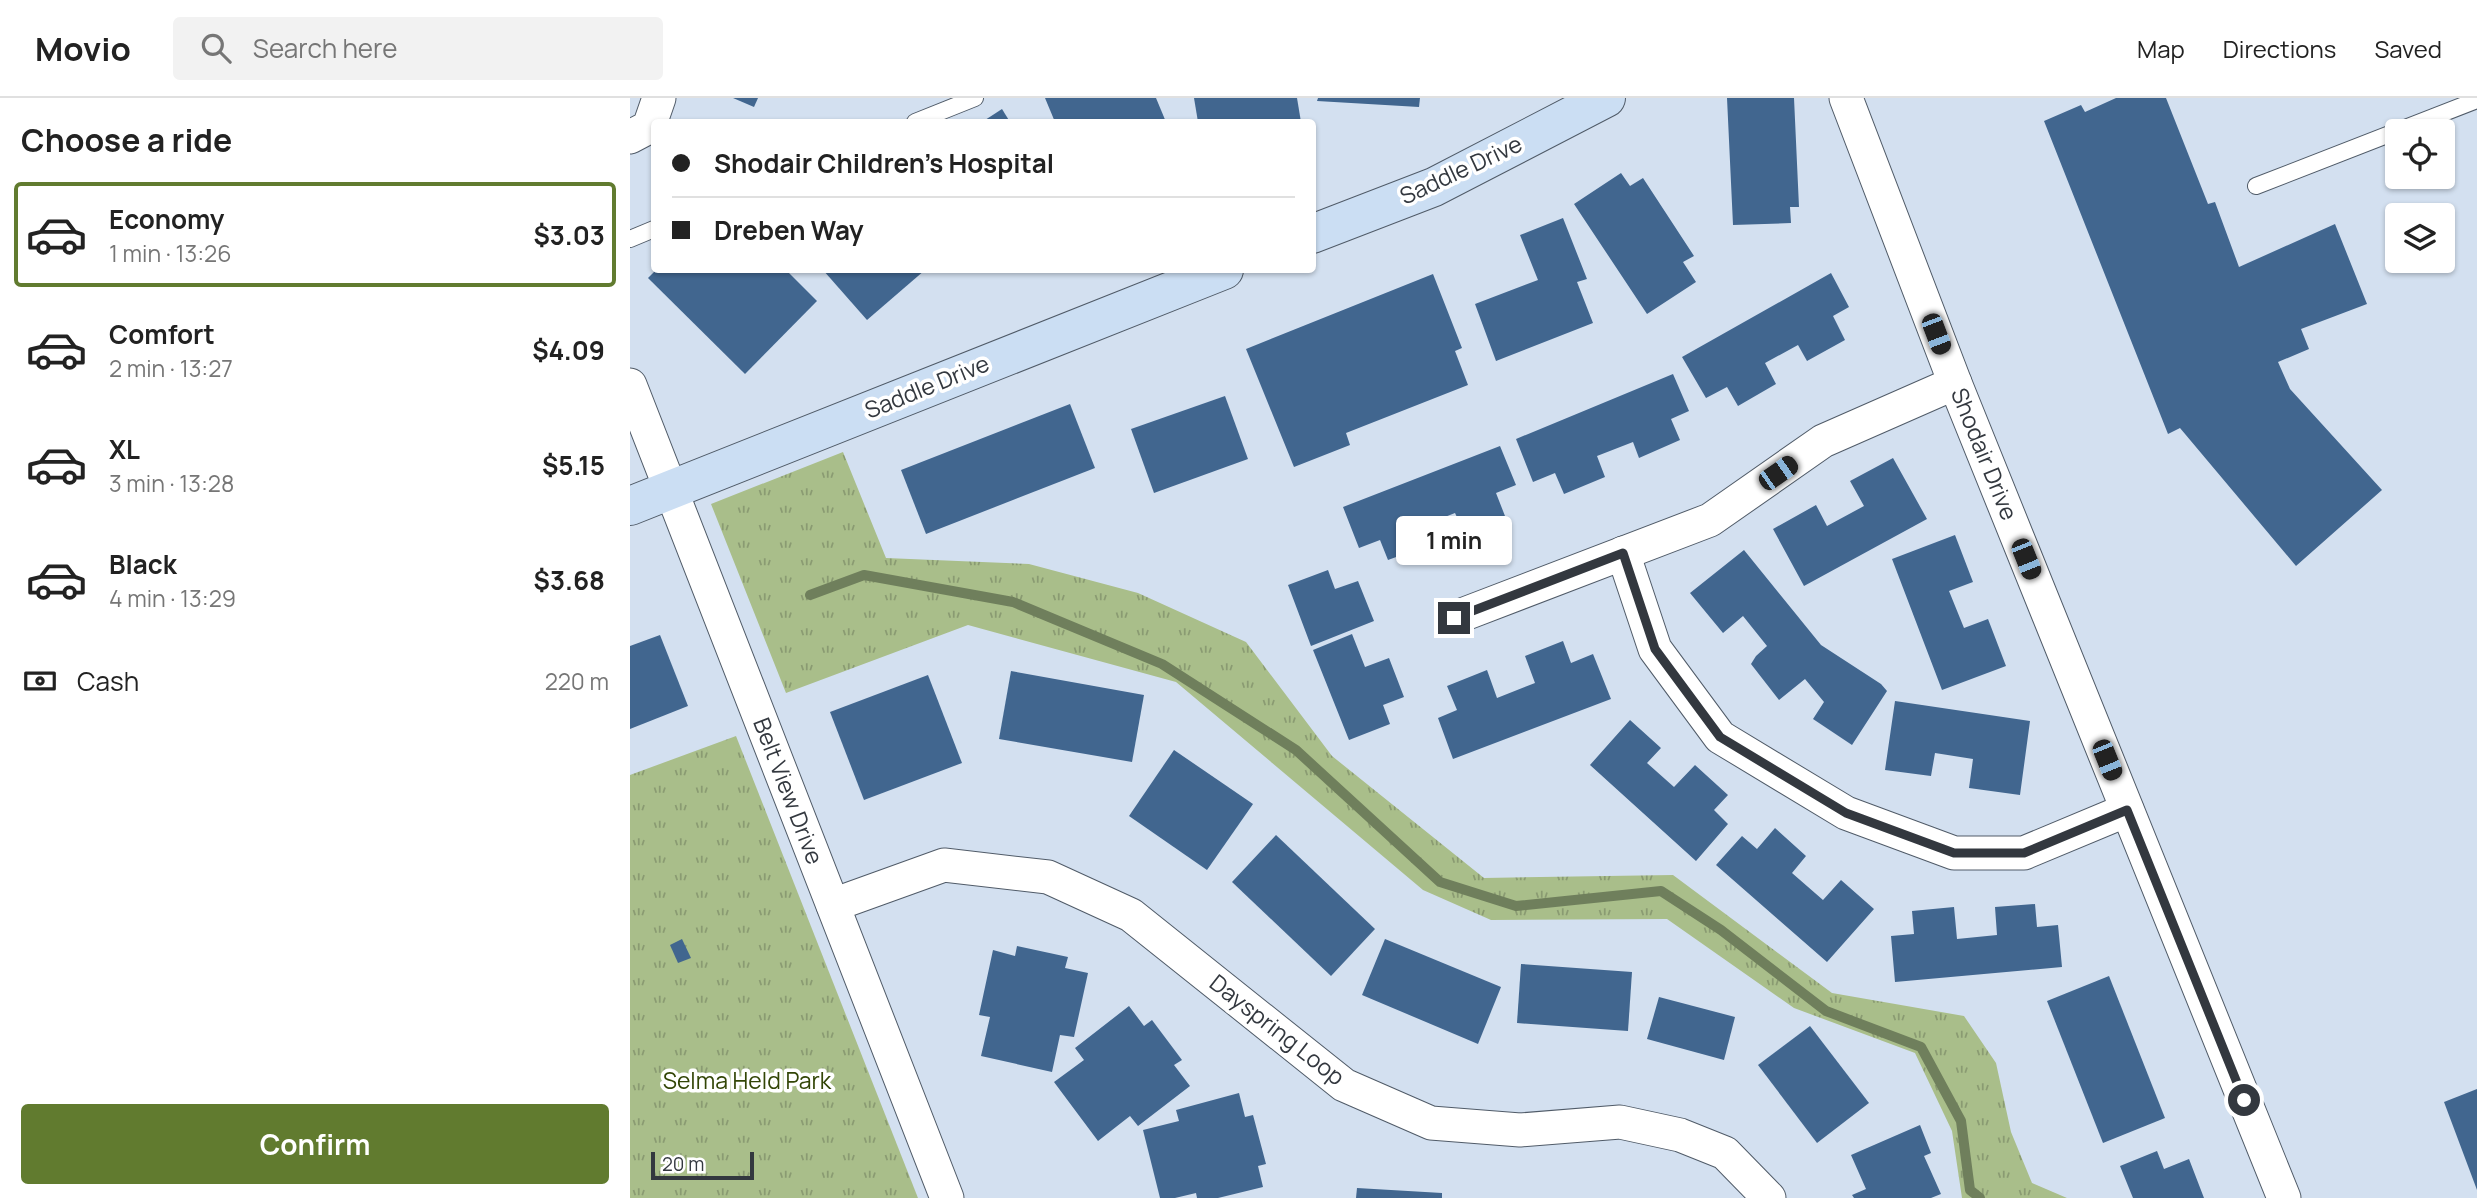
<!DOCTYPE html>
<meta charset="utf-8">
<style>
body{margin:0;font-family:Manrope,sans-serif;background:#f2f2f2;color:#222;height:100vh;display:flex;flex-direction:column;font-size:26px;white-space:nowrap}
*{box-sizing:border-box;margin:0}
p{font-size:23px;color:#767676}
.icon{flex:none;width:38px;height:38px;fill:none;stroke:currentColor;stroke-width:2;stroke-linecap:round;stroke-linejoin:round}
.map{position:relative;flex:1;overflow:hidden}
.drawer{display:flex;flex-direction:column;background:#fff;width:630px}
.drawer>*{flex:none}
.guide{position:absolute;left:21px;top:21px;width:665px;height:154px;border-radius:7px;box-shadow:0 2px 5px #0004;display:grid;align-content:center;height:154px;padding:0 21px;background:#fff}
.buttons{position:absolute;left:1755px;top:21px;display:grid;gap:14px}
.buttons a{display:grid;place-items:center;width:70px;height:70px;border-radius:7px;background:#fff;box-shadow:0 2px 5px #0004;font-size:35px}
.scale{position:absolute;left:21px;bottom:18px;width:103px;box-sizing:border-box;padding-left:7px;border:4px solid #33383f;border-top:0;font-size:19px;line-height:24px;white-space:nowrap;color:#33383f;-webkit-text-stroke:5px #fff;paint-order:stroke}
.end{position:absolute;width:32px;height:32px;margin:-16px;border:9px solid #33383f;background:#fff;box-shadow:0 0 0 4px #fff}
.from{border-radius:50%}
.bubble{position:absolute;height:49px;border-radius:7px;background:#fff;box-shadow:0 2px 5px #0004;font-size:23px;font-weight:700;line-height:49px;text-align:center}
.car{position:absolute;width:21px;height:42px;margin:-21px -10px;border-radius:9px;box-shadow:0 0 5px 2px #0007;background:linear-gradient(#222 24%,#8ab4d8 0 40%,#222 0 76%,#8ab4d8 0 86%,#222 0)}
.guide b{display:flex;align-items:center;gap:24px;height:66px;font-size:26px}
.guide b+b{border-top:2px solid #e0e0e0}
.guide i{width:18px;height:18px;background:#222}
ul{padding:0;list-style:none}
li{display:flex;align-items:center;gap:21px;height:105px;margin:0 14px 10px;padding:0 7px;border:4px solid transparent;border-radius:7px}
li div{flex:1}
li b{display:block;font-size:26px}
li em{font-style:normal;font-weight:700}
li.on{border-color:#617b2f}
li>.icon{width:63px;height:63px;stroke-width:1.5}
h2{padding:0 21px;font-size:32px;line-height:84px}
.pay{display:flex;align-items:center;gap:18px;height:77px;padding:0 21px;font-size:26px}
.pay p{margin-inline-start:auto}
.button{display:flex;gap:14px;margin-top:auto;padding:14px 21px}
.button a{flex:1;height:80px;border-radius:7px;background:#617b2f;color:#fff;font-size:28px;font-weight:700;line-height:80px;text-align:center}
header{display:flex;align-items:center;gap:42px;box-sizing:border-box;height:98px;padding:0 35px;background:#fff;border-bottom:2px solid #e0e0e0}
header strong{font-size:33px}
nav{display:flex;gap:38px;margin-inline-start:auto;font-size:24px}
.search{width:490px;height:63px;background:#f2f2f2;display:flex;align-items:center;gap:18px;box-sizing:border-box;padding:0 24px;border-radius:7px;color:#767676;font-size:26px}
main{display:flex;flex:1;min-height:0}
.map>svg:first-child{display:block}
.park{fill:url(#park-tufts)}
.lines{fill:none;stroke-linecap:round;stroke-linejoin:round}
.stream{stroke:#6f7f5c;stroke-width:10}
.building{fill:#41668f}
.lane-casing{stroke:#505b68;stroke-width:18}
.street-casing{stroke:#505b68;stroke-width:35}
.secondary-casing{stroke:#505b68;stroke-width:40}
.lane{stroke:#fff;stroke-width:16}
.street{stroke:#fff;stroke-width:33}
.secondary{stroke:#cbdef3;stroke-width:38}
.route{stroke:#33383f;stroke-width:9}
.labels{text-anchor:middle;stroke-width:7;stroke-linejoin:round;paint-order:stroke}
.street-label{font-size:23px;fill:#33383f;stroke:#fff}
.park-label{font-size:23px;fill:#324506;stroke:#fff}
</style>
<header>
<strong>Movio</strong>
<div class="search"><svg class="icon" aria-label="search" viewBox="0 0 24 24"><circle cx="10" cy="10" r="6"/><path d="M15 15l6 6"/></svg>Search here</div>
<nav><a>Map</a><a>Directions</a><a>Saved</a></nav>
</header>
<main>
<section class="drawer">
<h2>Choose a ride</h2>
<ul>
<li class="on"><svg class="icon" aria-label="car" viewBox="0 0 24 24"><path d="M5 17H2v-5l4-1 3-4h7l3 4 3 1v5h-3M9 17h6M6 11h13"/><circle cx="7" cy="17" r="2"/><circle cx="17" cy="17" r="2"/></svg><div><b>Economy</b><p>1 min · 13:26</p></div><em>$3.03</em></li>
<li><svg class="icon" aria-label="car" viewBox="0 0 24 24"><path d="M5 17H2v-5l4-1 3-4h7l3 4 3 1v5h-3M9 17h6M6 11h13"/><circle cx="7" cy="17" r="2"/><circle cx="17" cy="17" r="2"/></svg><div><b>Comfort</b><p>2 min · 13:27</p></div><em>$4.09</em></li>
<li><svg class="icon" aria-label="car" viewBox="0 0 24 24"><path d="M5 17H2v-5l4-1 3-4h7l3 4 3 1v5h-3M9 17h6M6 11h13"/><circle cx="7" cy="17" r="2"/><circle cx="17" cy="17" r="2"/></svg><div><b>XL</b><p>3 min · 13:28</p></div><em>$5.15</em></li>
<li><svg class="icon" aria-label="car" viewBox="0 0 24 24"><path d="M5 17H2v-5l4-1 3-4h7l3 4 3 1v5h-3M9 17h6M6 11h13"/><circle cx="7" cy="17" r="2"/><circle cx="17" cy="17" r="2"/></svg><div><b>Black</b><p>4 min · 13:29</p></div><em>$3.68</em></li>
</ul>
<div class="pay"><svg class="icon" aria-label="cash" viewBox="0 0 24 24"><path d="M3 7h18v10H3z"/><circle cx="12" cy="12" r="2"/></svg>Cash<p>220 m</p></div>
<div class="button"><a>Confirm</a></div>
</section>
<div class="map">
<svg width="1847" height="1100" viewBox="0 0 1847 1100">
<defs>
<pattern id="park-tufts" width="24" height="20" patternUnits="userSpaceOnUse" patternTransform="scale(1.75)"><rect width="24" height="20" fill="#a9be8a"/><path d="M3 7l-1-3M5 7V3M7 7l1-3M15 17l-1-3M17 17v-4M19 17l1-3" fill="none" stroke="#8a9b72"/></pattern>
</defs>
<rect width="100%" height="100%" fill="#d3e0f0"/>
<g class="park">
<polygon points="213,354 256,460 399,466 508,495 616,544 702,658 854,780 1043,777 1202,895 1334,918 1366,965 1381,1034 1402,1085 1437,1100 1332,1100 1322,1033 1285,955 1164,910 1037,821 861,822 793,792 546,584 338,527 156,595 81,406"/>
<polygon points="106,638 288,1100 0,1100 0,677"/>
</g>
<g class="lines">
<polyline class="stream" points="180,497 234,477 383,504 532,566 666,652 810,784 886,808 1031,793 1091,832 1196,913 1291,949 1331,1023 1340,1092 1350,1100"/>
</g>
<g class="building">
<polygon points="103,0 128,0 124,9"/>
<polygon points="415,0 526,0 536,24 425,24"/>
<polygon points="564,0 667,0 671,24 568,24"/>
<polygon points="688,0 790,0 789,9 687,3"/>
<polygon points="1097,0 1164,0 1169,109 1160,109 1161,125 1103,127"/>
<polygon points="1486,0 1536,0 1578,106 1585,104 1609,169 1705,126 1737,206 1671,231 1679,251 1648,264 1660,291 1752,392 1666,468 1550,330 1538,336 1414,23 1451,7 1455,14"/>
<polygon points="372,11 380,24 352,24"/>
<polygon points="991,75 1000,88 1013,80 1064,158 1053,164 1066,184 1017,216 944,106"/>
<polygon points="933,120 957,181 947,184 963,225 866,263 845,206 908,182 890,137"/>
<polygon points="26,172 156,172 187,203 115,276 18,180"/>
<polygon points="193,172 295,172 237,222"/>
<polygon points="1201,175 1219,209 1203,218 1215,242 1177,263 1168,247 1135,265 1146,286 1108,308 1097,289 1076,300 1052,259"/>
<polygon points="803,176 832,250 825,253 838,287 716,335 720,347 664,369 616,251"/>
<polygon points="1043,276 1059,313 1041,321 1050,342 1009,360 1003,344 967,358 975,379 934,396 925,375 903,384 886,341"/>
<polygon points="595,298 618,361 524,395 501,331"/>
<polygon points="440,306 465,370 296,436 271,372"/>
<polygon points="870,348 886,387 866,395 875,418 834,434 825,415 792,428 799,447 758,462 750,442 729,450 713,409"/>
<polygon points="1263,360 1297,421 1174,488 1143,431 1186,407 1197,428 1234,408 1220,383"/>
<polygon points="1325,437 1343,484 1319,493 1334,530 1358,521 1376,568 1312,592 1262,461"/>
<polygon points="1114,452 1191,547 1251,586 1257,593 1222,647 1183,621 1194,604 1175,581 1149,602 1121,566 1126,558 1137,548 1113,518 1093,535 1060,495"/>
<polygon points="698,472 705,491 728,483 744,523 681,548 658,487"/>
<polygon points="722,536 735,569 759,560 774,599 753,607 760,626 719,642 683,552"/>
<polygon points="30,537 58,608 0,631 0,548"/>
<polygon points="933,543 941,565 963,556 981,601 823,661 808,620 827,612 817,588 857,572 867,600 905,585 895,558"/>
<polygon points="381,573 514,597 502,664 369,641"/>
<polygon points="298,577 332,665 234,702 200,614"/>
<polygon points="1265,603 1400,623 1390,697 1339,690 1343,661 1305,655 1301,678 1255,672"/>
<polygon points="1000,622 1031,650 1017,665 1044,689 1065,667 1098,697 1084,712 1098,726 1066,763 960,667"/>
<polygon points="544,652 623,706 577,772 499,718"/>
<polygon points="1145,730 1176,758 1162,775 1193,802 1211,782 1244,811 1197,864 1086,767 1112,738 1127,751"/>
<polygon points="646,737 745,831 701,878 602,784"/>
<polygon points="1405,806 1407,829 1428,827 1432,869 1265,884 1261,838 1284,836 1282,813 1324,809 1327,841 1367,837 1365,809"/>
<polygon points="52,841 61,860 48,865 40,847"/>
<polygon points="755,841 871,889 848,946 732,897"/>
<polygon points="387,848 438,859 435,870 458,875 444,939 430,937 422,974 351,958 360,919 349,917 363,852 385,858"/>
<polygon points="891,866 1002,874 998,933 887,925"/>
<polygon points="1479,878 1535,1020 1473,1045 1417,903"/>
<polygon points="1029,899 1105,919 1094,962 1017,941"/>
<polygon points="499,908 514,928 522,922 552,962 544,967 560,988 508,1028 500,1018 468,1043 424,984 454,962 445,950"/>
<polygon points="1180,928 1239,1005 1187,1045 1128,967"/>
<polygon points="1847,991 1847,1092 1814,1004"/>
<polygon points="609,995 615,1019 623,1017 636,1066 628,1068 633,1089 588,1100 567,1100 566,1095 545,1100 530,1100 513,1032 549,1023 546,1012"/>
<polygon points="1290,1027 1301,1055 1294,1058 1311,1096 1301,1100 1224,1100 1222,1097 1236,1091 1221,1057"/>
<polygon points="1527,1053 1534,1071 1559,1061 1574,1100 1503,1100 1490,1068"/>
<polygon points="727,1090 812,1095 812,1100 726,1100"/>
</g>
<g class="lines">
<defs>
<g id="lane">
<polyline points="285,24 345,0"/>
<polyline points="1626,88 1847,2"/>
<polyline points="0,141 24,131"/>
</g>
<g id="street">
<polyline points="1216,0 1325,285 1654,1100"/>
<polyline points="0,39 19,29 29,0"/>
<polyline points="0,287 317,1100"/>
<polyline points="993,455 1025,551 1090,639 1216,715 1324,755 1394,755 1497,712"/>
<polyline points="824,520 1080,422 1193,343 1325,285"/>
<polyline points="203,807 314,767 418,779 501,817 714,987 801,1025 890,1032 990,1024 1050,1037 1095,1055 1139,1100"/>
</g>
<g id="secondary">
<polyline points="682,136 804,89 976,0"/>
<polyline points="0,408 594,172"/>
</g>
</defs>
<use href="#lane" class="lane-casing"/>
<use href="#street" class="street-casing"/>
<use href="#secondary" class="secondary-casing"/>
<use href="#lane" class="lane"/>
<use href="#street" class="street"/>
<use href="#secondary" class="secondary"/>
</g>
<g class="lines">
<polyline class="route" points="824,520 993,455 1025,551 1090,639 1216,715 1324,755 1394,755 1497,712 1614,1002"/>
</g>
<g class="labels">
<g class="street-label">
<text transform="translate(831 72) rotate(-25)" y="8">Saddle Drive</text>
<text transform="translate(297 289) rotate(-22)" y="8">Saddle Drive</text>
<text transform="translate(1354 356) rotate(68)" y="8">Shodair Drive</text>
<text transform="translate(158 693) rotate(69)" y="8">Belt View Drive</text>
<text transform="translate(647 932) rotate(38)" y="8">Dayspring Loop</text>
</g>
<g class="park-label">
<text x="117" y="991">Selma Held Park</text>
</g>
</g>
</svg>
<div class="buttons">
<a><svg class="icon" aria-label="locate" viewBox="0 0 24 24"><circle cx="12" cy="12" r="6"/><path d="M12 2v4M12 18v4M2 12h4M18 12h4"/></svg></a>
<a><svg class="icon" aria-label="layers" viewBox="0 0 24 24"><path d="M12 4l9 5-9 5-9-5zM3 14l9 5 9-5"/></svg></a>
</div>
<div class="scale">20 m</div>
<i class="end from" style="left:1614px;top:1002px"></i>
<i class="end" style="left:824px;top:520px"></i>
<div class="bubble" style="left:766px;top:418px;width:116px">1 min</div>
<i class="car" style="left:1306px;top:236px;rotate:159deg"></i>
<i class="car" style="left:1148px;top:375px;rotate:55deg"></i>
<i class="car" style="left:1396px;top:461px;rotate:158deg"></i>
<i class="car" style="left:1477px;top:662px;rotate:158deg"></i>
<div class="guide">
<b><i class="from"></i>Shodair Children's Hospital</b>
<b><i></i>Dreben Way</b>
</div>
</div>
</main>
